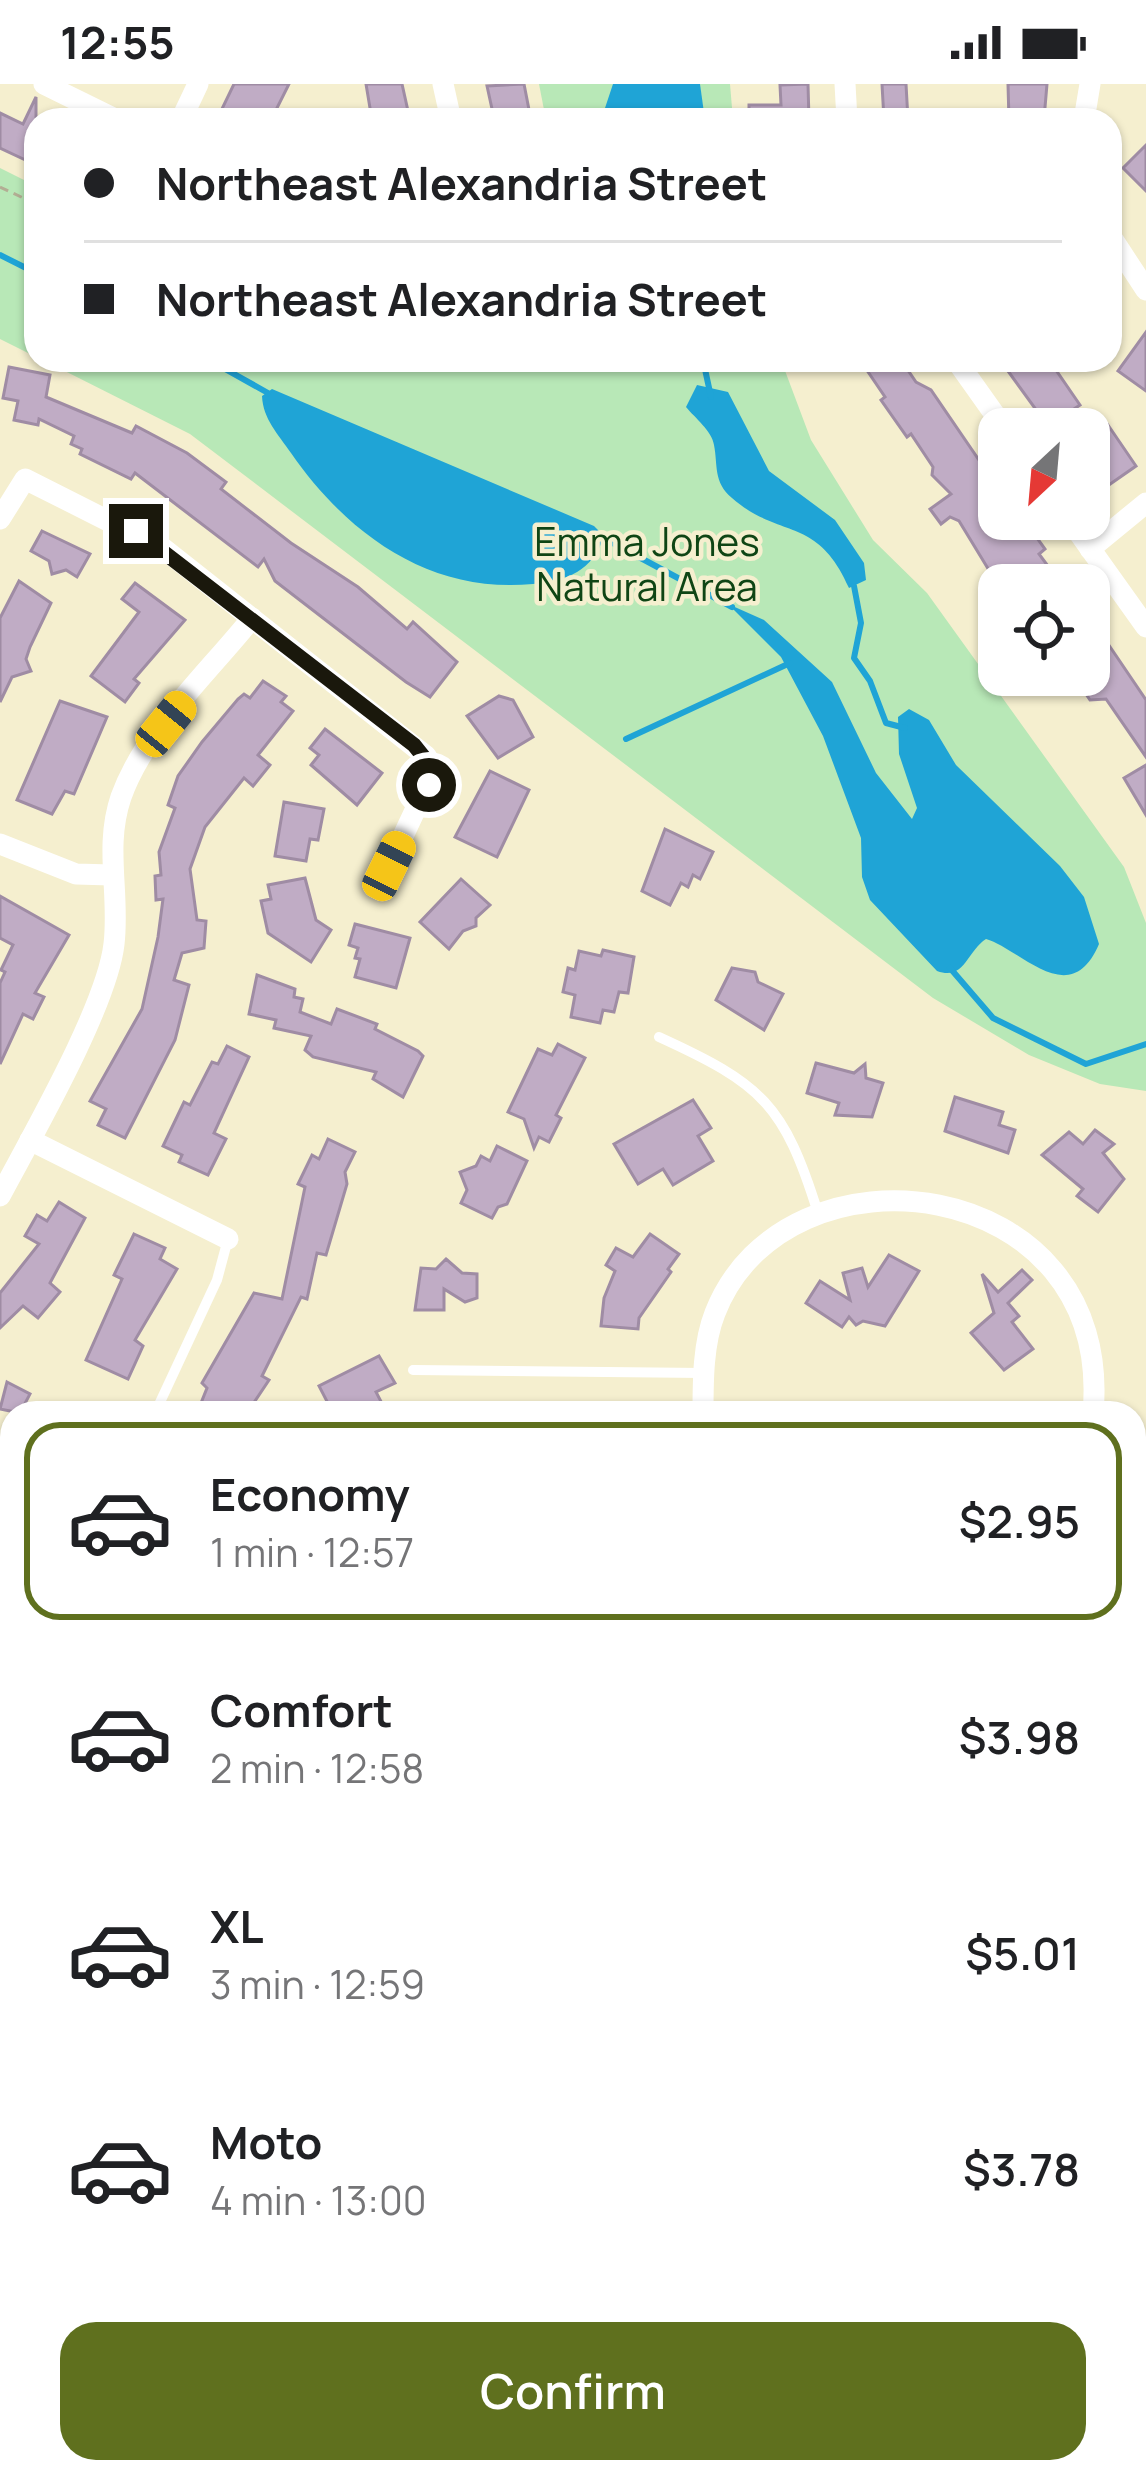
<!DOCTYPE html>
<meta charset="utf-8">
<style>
body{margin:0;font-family:Manrope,sans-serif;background:#f2f2f2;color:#202124;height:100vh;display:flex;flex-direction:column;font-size:45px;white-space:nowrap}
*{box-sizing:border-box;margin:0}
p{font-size:39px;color:#757577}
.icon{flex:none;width:66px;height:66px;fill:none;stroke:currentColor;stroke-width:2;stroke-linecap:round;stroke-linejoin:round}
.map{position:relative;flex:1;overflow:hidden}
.drawer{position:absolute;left:0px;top:1317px;width:1146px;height:1083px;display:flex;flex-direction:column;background:#fff;border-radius:36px 36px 0 0;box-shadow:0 3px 9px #0004}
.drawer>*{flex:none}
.banner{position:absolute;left:24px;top:24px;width:1098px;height:264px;border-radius:36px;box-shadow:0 3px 9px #0004;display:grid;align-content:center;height:264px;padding:0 60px;background:#fff}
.needle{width:78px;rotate:206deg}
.buttons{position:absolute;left:978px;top:324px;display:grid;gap:24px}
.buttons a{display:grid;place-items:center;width:132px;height:132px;border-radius:24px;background:#fff;box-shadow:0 3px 9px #0004;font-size:60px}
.end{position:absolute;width:54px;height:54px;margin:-27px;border:15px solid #1a180c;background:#fff;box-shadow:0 0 0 6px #fff}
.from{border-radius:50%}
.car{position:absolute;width:36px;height:72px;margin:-36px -18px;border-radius:15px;box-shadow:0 0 9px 3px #0007;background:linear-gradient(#f5c518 24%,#345 0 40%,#f5c518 0 76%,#345 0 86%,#f5c518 0)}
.banner b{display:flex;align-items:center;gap:42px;height:114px;font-size:45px}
.banner b+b{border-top:3px solid #e0e0e0}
.banner i{width:30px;height:30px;background:#202124}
ul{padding:21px 0 0;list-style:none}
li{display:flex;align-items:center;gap:36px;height:198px;margin:0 24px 18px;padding:0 36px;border:6px solid transparent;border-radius:36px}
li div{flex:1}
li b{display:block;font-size:45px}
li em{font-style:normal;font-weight:600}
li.active{border-color:#5f701e}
li>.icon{width:108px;height:108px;stroke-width:1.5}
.cta{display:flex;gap:24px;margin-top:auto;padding:24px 60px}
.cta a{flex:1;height:138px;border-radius:36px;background:#5f701e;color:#fff;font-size:48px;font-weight:600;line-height:138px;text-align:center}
.status{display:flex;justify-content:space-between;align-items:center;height:84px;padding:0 60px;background:#fff;direction:ltr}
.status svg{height:33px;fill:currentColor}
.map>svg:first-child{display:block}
.green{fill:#b8e8b7}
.water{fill:#1fa4d6}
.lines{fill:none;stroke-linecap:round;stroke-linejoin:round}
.stream{stroke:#1fa4d6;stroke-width:6}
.building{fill:#c0acc5;stroke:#9f8ca4;stroke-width:3}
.path{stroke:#b3ae94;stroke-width:3;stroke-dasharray:9 6;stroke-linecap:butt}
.lane{stroke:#fff;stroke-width:10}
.street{stroke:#fff;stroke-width:21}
.secondary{stroke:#fff;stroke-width:27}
.primary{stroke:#fff;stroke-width:30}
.route{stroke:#1a180c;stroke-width:15}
.labels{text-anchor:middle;stroke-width:9;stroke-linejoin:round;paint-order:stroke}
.park-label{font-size:39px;fill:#0f4515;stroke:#f5efcf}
</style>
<div class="status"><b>12:55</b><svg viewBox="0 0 49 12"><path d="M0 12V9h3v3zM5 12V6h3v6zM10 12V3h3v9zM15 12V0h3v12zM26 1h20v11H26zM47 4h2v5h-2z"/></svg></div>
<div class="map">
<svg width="1146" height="2398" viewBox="0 0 1146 2398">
<rect width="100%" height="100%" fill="#f5efcf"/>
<g class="green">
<polygon points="539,0 730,0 733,36 546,36"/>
<polygon points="0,84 36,102 36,273 0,255"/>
<polygon points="43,276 781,276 811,356 873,456 927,509 1124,783 1146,839 1146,1007 1100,1000 1029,971 933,914 190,350"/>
<polygon points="0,1501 12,1508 12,2360 0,2382"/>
</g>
<g class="water">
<polygon points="613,0 700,0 705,36 601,36"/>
<path d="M697,301l31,7 41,79 66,49 29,43 2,17 -17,8c-32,-73 -69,-48 -117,-90 -19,-16 -14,-33 -18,-53 -2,-14 -19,-27 -28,-38z"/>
<path d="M272,305l322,137 10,10c-11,35 -37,45 -71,48 -103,10 -185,-49 -242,-131 -13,-19 -28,-34 -29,-57z"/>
<path d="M728,520l36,16 68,62 44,91 36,46 5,-11 -18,-54 -1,-37 11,-8 20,11 27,45 104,101 24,31 15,47c-29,68 -78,5 -113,-5 -19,12 -21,42 -49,32l-67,-71 -8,-23 -1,-39 -38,-102 -42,-79z"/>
</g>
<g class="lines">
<g class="stream">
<polyline points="0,171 36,189"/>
<polyline points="209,276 268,309"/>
<polyline points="703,276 711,313"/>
<polyline points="596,450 732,523"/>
<polyline points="854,502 861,539 854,574 870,597 886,639 905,644"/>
<polyline points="626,655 790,579"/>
<polyline points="950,884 993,934 1086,980 1146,960"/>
</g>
</g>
<g class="building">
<polygon points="234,0 289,0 271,36 229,36 219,31"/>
<polygon points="366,0 402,0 410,36 372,36"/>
<polygon points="524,0 531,36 494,34 487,2"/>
<polygon points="808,0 809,36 749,36 749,21 781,21 780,1"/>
<polygon points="882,0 906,0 908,36 884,36"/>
<polygon points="1008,0 1047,0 1044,35 1009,36"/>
<polygon points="36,13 36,81 0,64 0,29 23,40"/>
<polygon points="1146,61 1146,107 1123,84"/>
<polygon points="1146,248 1146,307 1118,287"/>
<polygon points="860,276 901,276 916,298 931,306 998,404 990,410 999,423 999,435 1015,449 1027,440 1045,465 1039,470 1062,501 998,501 959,437 950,433 941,440 930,425 951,410 932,391 933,383 911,350 907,353 881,316 885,313"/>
<polygon points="1000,276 1070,276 1056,286 1080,321 1071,327 1083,345 1050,345"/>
<polygon points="9,283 50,291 46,313 132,349 136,342 187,369 226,398 221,405 291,459 358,503 407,545 413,538 457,578 430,613 406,598 275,497 264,475 258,483 135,389 131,395 80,370 82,365 71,360 74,352 39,335 38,341 14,336 18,317 3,314"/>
<polygon points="1108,341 1136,382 1106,403 1089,383 1089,355"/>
<polygon points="42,447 90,470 77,493 66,486 52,490 49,477 31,467"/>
<polygon points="19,497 51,519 30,563 26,575 31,587 12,593 0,618 0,534"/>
<polygon points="135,499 185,536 134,595 139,599 125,618 91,592 139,528 122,515"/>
<polygon points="1100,548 1146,616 1146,673 1106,615 1090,616 1073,591 1089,591 1089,555"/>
<polygon points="263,597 286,612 281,618 293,627 258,671 270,681 253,702 244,694 205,743 190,785 197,836 206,837 204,864 182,869 174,896 189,901 175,956 125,1054 98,1041 106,1025 90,1017 142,925 158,853 163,815 156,816 155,792 161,791 159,768 175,724 168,721 178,692 202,658 238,615 244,610 250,614"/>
<polygon points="499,612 513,616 533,653 498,674 467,632"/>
<polygon points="60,617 107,633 74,710 65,707 52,730 17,716"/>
<polygon points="325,645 382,689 357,721 311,681 319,671 310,664"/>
<polygon points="1146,681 1146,731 1124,694"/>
<polygon points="490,687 529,706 497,773 455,753"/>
<polygon points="284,718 324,725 318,756 310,755 306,777 275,772"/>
<polygon points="665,745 713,768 700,795 693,791 688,803 681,799 670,821 642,807"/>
<polygon points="305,794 316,836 331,846 311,878 268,849 261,817 271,815 268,801"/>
<polygon points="461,795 490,821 476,834 476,842 463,847 449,865 420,838"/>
<polygon points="0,812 69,851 35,909 44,913 33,935 23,930 0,980 0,899 5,888 1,886 13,861 0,854"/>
<polygon points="355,840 410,854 396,904 355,893 360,875 355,874 358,864 349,861"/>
<polygon points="603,866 634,873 628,909 619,908 614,928 603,926 600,939 571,933 575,911 563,908 568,884 575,886 579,867 601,872"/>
<polygon points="732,884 755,888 758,898 783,910 764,946 716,916"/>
<polygon points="257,891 295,905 294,913 303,915 300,928 331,940 337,925 377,940 375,945 418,967 423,972 403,1013 373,995 376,988 313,973 305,966 311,952 274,944 276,936 249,930"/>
<polygon points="558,960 585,974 556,1031 561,1034 549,1058 539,1053 534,1064 524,1035 508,1028 538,965 552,971"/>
<polygon points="227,962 249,973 214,1049 226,1055 208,1091 179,1078 182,1071 163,1062 184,1018 190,1021 212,978 218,980"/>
<polygon points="816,979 854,989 865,980 866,994 883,999 872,1033 835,1031 839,1019 807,1009"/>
<polygon points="955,1013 1003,1028 999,1041 1015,1046 1008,1069 945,1047"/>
<polygon points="693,1016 711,1044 698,1052 713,1077 673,1101 663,1085 638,1100 614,1060"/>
<polygon points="1095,1046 1114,1060 1103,1069 1124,1095 1098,1128 1077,1112 1083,1105 1042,1071 1069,1048 1083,1060"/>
<polygon points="328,1055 355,1068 345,1088 347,1100 326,1171 317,1169 307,1215 301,1213 262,1292 269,1296 247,1329 197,1329 207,1304 202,1299 254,1209 282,1215 305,1103 298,1100 312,1071 319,1075"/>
<polygon points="497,1062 527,1077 507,1120 498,1123 492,1134 461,1119 467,1106 460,1088 476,1082 481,1072 490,1077"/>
<polygon points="59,1118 85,1134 50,1199 60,1208 38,1234 23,1222 0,1244 0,1209 39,1160 25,1152 37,1131 47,1137"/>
<polygon points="134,1150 165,1164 160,1175 177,1185 135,1256 143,1262 128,1295 86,1276 122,1195 114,1191"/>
<polygon points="650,1150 679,1170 668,1185 671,1188 639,1234 638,1245 601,1242 604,1214 615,1187 606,1181 616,1164 633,1173"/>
<polygon points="889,1171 919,1187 885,1242 863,1237 856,1241 849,1233 842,1243 806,1219 820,1197 850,1216 843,1189 862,1184 868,1203"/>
<polygon points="446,1175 462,1189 477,1190 477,1214 465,1218 444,1205 444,1226 415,1226 421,1184 436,1185"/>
<polygon points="1022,1186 1032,1196 1008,1219 1019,1232 1012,1238 1033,1265 1004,1286 971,1249 994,1229 982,1190 998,1208"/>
<polygon points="379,1272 395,1299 376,1308 387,1329 333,1329 319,1302"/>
<polygon points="7,1298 30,1310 20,1329 0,1325"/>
</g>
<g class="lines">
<g class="path">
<polyline points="0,103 36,120"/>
<polyline points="360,276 397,286 682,285"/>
</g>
<g class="lane">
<path d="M659,953c103,47 125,67 159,176"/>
<polyline points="413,1286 704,1289"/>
<polyline points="155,1329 217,1196 228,1155"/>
</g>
<g class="street">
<polyline points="44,0 117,36"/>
<polyline points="443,0 451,36"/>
<polyline points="845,0 847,36"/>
<polyline points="181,36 198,0"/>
<polyline points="1084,36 1090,0"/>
<polyline points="1110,151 1146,206"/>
<polyline points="956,276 1005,345"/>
<polyline points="0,435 25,395 164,465 426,672 434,686 389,782"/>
<polyline points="1069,435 1146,543"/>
<polyline points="1090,465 1146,419"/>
<polyline points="0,760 76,790 111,791"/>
<polyline points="30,1056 228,1155"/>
<path d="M0,1112c32,-60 107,-190 114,-252 6,-51 -10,-97 7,-147 24,-67 87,-124 131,-179"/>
<path d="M703,1329c0,-32 0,-70 12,-100 70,-180 400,-141 378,100"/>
<polyline points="1134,1391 1146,1398"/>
<polyline points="1134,1797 1146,1803"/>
</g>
<polyline class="secondary" points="25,2398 31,2388"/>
<g class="primary">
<polyline points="0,1468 12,1475"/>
<polyline points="1134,2019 1146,2024"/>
</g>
</g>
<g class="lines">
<polyline class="route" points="136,447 414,661 434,686 429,701"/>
</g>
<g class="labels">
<g class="park-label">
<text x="647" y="472">Emma Jones<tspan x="647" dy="45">Natural Area</tspan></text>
</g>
</g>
</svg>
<div class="buttons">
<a><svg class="needle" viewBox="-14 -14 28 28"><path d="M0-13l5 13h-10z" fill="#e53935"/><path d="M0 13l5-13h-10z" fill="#757577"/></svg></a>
<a><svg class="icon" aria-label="locate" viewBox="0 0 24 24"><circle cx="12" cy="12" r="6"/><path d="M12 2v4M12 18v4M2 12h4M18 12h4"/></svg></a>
</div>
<i class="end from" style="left:429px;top:701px"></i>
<i class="end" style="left:136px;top:447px"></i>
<i class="car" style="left:166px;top:640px;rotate:39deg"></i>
<i class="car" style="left:389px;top:782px;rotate:26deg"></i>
<div class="banner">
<b><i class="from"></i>Northeast Alexandria Street</b>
<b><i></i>Northeast Alexandria Street</b>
</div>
<section class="drawer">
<ul>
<li class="active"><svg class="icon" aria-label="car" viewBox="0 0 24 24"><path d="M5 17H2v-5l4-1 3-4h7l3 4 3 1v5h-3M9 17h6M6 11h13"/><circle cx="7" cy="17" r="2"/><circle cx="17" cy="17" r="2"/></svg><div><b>Economy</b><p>1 min · 12:57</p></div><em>$2.95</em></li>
<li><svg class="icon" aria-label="car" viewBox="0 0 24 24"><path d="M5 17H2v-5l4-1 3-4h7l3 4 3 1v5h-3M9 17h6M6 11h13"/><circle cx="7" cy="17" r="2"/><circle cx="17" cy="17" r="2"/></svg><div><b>Comfort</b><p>2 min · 12:58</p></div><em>$3.98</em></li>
<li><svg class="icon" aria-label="car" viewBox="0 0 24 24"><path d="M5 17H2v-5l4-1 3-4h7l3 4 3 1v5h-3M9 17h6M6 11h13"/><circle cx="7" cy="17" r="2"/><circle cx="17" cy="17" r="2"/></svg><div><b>XL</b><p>3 min · 12:59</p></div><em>$5.01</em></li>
<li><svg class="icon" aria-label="car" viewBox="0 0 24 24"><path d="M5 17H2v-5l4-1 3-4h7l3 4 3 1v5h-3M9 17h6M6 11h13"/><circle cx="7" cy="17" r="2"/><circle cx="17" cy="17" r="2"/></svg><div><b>Moto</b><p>4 min · 13:00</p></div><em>$3.78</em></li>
</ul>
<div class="cta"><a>Confirm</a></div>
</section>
</div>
